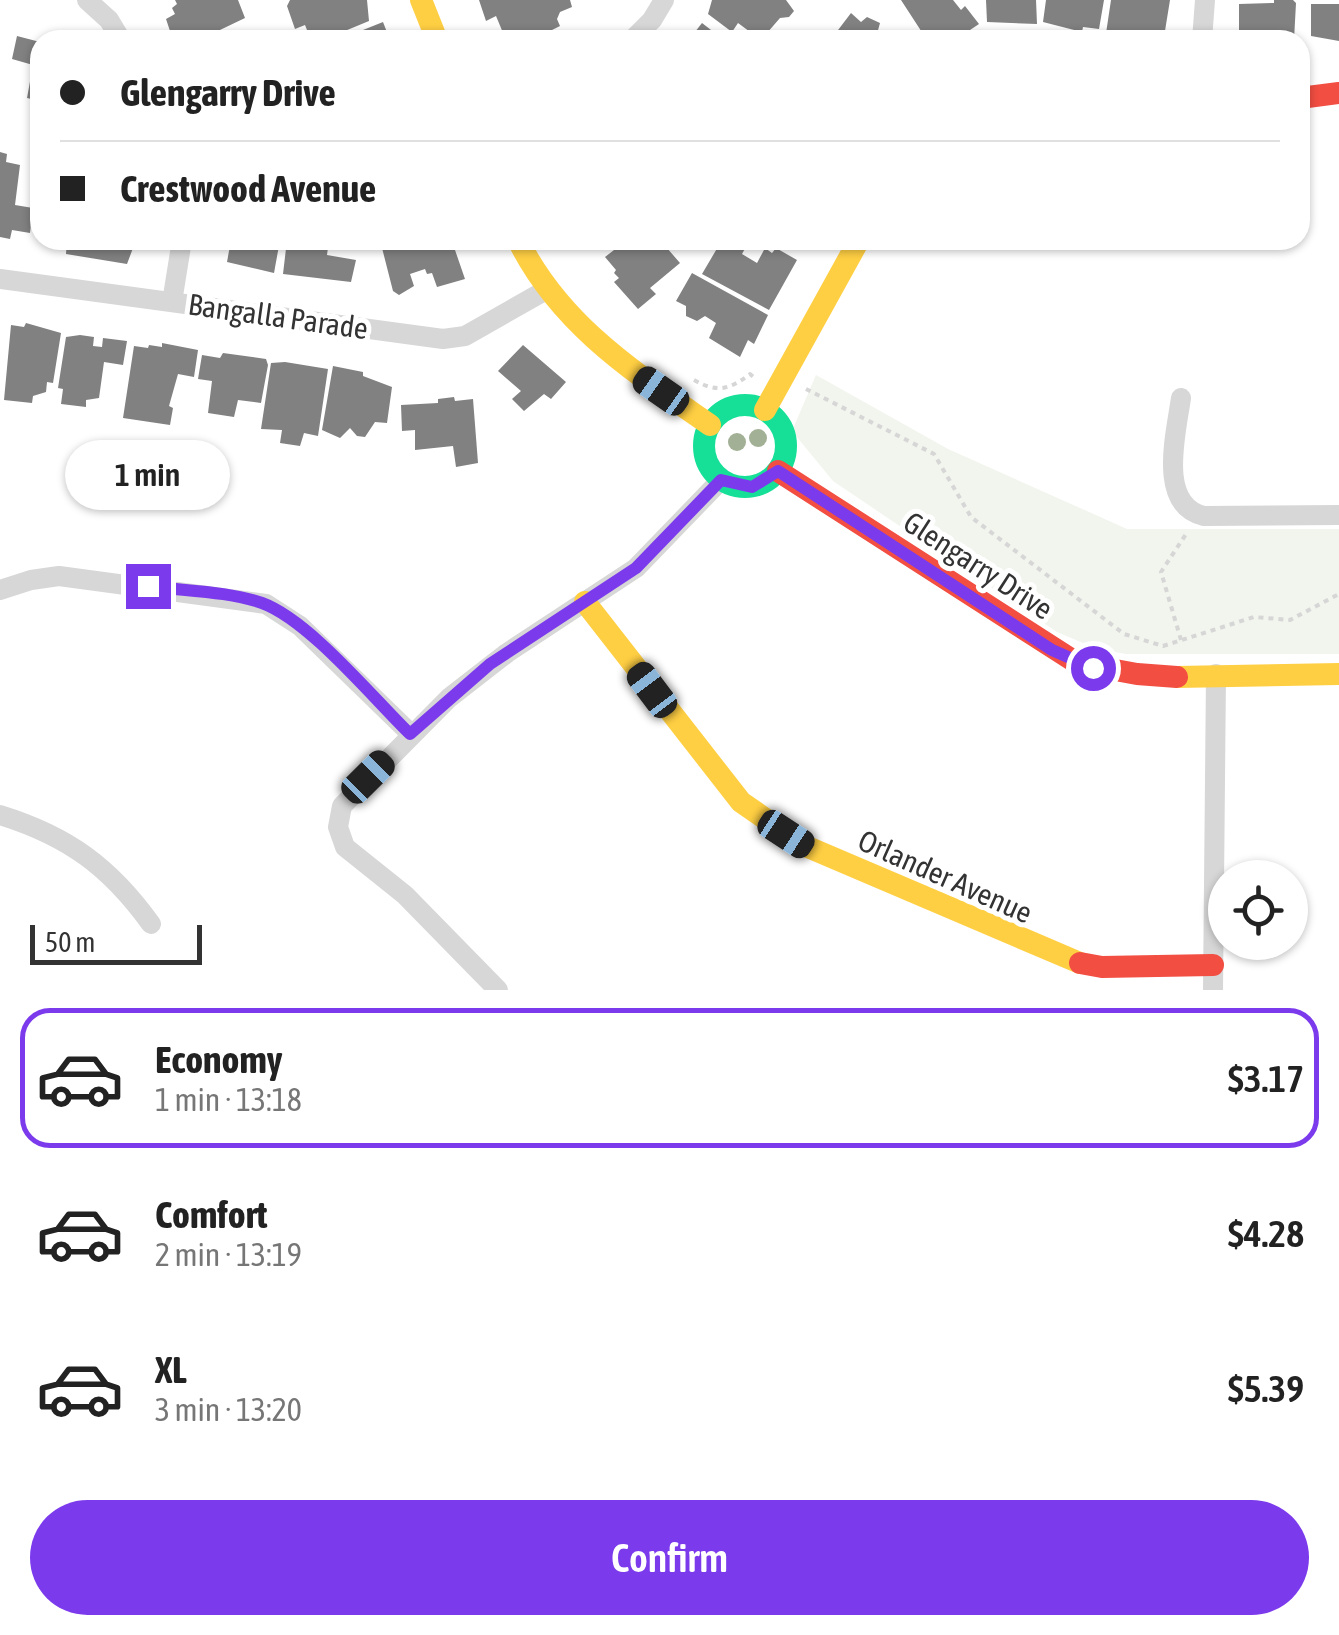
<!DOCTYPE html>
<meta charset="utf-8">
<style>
body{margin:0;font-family:"Asap Condensed",sans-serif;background:#f2f2f2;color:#222;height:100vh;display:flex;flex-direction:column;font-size:38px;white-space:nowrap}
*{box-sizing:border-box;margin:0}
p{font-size:32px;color:#767676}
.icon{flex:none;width:55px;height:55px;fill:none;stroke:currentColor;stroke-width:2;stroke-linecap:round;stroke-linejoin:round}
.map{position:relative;height:990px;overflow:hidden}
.panel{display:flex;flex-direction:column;background:#fff;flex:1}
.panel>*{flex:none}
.guide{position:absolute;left:30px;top:30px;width:1280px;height:220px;border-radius:30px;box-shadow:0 2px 8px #0004;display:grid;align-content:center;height:220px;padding:0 30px;background:#fff}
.buttons{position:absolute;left:1208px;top:860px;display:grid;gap:20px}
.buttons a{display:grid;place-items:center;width:100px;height:100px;border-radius:50%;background:#fff;box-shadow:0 2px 8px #0004;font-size:50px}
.scale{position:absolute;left:30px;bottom:25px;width:172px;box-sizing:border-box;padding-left:10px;border:5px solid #333;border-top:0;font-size:28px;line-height:35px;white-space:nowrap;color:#333;-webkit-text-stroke:8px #fff;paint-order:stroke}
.end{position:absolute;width:45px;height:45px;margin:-22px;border:12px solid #7c3aed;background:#fff;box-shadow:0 0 0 5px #fff}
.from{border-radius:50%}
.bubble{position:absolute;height:70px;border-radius:35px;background:#fff;box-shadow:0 2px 8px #0004;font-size:32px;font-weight:600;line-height:70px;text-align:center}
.car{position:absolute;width:30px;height:60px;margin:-30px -15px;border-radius:12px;box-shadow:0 0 8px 2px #0007;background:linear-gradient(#222 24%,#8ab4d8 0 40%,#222 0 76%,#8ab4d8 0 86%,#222 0)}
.guide b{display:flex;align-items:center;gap:35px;height:95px;font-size:38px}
.guide b+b{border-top:2px solid #e0e0e0}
.guide i{width:25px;height:25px;background:#222}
ul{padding:18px 0 0;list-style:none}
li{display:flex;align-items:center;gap:30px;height:140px;margin:0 20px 15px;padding:0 10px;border:5px solid transparent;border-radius:30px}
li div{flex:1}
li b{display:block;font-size:38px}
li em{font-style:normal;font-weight:600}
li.active{border-color:#7c3aed}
li>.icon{width:90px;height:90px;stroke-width:1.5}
.button{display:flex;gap:20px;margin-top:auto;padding:20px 30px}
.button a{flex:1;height:115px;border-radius:60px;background:#7c3aed;color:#fff;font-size:40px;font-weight:600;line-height:115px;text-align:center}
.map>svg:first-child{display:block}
.green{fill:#f1f5ed}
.building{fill:#818181}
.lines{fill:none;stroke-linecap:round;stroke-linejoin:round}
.path{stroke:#d6d6d6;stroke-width:4;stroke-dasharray:5 5;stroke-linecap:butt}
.street{stroke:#d7d7d7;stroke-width:20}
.fast{stroke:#16e098;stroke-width:22}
.slow{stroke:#ffcf43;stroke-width:22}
.jam{stroke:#f24e42;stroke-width:22}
.tree{fill:#a2b095}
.route{stroke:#7c3aed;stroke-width:12}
.labels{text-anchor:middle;stroke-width:10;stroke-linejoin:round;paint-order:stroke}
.street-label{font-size:30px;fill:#333;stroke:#fff}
</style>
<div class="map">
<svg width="1339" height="990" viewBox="0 0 1339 990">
<rect width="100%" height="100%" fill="#fff"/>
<polygon class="green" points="816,375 948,449 1127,529 1339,529 1339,654 1126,654 1095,648 1057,632 833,481 792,431"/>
<g class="building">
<polygon points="175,0 238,0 245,18 199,40 173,40 166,19 175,14 172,8 177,4"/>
<polygon points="290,0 367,0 369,21 323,40 311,40 305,25 295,29 287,6"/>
<polygon points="479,0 570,0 572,7 560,12 557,19 560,26 532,40 506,40 496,16 486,21"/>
<polygon points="712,0 786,0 794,11 789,17 780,18 761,40 738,23 732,32 708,14"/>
<polygon points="901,0 953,0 961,10 965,6 979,24 961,36 956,31 951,40 927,40"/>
<polygon points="986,0 1036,0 1037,24 987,22"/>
<polygon points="1046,0 1104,0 1099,29 1083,27 1082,32 1043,22"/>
<polygon points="1111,0 1170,0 1164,37 1147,34 1146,37 1131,35 1130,40 1105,40"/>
<polygon points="1274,0 1293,0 1296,3 1294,40 1239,37 1239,4 1274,3"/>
<polygon points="1311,4 1339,4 1339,41 1311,36"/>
<polygon points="851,13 861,22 867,17 880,23 877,34 884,40 835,40 832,38"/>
<polygon points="383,22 390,40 338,40"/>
<polygon points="702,23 724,40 691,37"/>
<polygon points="17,36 40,42 40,101 27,98 33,65 12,59"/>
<polygon points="0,152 7,154 6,162 20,165 15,205 33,208 30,233 12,230 10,239 0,237"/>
<polygon points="67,240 136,240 127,264 66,254"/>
<polygon points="231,240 280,240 274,273 227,262"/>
<polygon points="287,240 329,240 327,255 356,260 351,282 283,274"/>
<polygon points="395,240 467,240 468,244 455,250 465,279 437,287 432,273 427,274 425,269 410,274 414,286 399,295 393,291 381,244"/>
<polygon points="627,240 660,240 680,263 650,288 656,294 638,309 614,282 619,278 614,273 616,270 605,257"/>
<polygon points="722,240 748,243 742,254 757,263 765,248 772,253 776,248 797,260 769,310 702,274"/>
<polygon points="692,273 768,315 754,344 748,340 740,357 709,338 716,323 705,316 697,321 686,316 686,306 676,301"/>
<polygon points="26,323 61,333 53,383 47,382 46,392 33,396 32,403 4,400 11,325 24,327"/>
<polygon points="80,335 94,337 93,346 102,347 103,338 127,341 123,365 104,362 99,398 86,400 86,407 61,404 63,389 58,388 66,337"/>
<polygon points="162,343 198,350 194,377 178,374 169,406 173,408 170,425 123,418 134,346 148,348 149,345 162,347"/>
<polygon points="523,345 566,382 551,399 544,394 524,411 512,399 521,391 498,371"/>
<polygon points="223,353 266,359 268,365 261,403 238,400 234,417 208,413 212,381 198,379 202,355 220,358"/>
<polygon points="285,362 328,369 318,436 304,433 300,446 280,443 282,430 261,429 271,363"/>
<polygon points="333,366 363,372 363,376 392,387 387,423 375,422 365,437 357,436 350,428 340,438 322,430"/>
<polygon points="454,397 455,401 473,399 478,463 456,467 453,446 415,450 415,430 402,431 401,405 438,403 438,399"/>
</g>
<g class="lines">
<g class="path">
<path d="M694,380c23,13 35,10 56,-6l6,5"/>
<polyline points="806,389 934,454 971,517 1124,634 1163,646 1254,617 1290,620 1339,594"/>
<polyline points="1181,640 1161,572 1188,531"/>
</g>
<g class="street">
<polyline points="87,0 109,20 121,40"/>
<polyline points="632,40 652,20 664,0"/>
<polyline points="1202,40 1205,0"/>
<polyline points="0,279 443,339 465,336 546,290"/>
<polyline points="172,302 182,240"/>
<path d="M1181,398c-5,36 -24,107 23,118l135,-1"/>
<polyline points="0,590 31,580 59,576 266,604 300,626 411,734"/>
<path d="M0,815c68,21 110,52 151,109"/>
<polyline points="498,990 405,895 345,847 338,827 342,806 449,698 507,653 636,568 721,480"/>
<polyline points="1213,990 1216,674"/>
</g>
<circle class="fast" cx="745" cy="446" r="41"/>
<g class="slow">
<polyline points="421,0 437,40"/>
<path d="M518,240c42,85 116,132 192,185"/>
<polyline points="765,410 859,240"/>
<polyline points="585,602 741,802 803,845 1080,963"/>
<polyline points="1177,677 1339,674"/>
</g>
<g class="jam">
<polyline points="1300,98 1339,93"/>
<polyline points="778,471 1077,663 1137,674 1177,677"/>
<polyline points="1080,963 1102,967 1213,965"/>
</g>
</g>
<g class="tree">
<circle cx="758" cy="438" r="9"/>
<circle cx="737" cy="442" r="9"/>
</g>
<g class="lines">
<path class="route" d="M148,586c36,5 79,5 114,17 47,17 111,95 148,131l80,-70 146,-96 85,-88 31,7 26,-16 274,179 41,18"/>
</g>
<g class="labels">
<g class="street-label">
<text transform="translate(278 317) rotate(8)" y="10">Bangalla Parade</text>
<text transform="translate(978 566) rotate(33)" y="10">Glengarry Drive</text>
<text transform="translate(945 877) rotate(24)" y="10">Orlander Avenue</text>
</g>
</g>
</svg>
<div class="buttons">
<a><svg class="icon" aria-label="locate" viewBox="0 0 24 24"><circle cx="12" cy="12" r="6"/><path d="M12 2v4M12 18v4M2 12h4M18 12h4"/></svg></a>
</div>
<div class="scale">50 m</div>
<i class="end from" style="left:1093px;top:668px"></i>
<i class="end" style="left:148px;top:586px"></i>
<div class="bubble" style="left:65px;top:440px;width:165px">1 min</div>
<i class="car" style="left:661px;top:391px;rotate:305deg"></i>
<i class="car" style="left:652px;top:690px;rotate:323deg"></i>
<i class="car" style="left:368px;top:777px;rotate:45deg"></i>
<i class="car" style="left:786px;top:834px;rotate:123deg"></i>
<div class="guide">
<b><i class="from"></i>Glengarry Drive</b>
<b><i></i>Crestwood Avenue</b>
</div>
</div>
<section class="panel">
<ul>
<li class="active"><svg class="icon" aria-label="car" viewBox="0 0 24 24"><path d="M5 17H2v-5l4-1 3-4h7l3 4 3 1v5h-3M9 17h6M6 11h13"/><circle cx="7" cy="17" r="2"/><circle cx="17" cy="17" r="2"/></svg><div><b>Economy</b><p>1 min · 13:18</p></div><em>$3.17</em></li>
<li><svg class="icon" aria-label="car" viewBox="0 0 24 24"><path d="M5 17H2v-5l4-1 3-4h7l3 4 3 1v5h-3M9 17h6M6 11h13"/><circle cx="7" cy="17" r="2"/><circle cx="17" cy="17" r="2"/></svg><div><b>Comfort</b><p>2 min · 13:19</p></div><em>$4.28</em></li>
<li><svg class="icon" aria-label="car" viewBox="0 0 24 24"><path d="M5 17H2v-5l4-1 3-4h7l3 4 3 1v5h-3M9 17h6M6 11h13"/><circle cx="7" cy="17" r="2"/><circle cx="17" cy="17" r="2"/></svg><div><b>XL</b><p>3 min · 13:20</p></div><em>$5.39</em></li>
</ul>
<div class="button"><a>Confirm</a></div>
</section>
